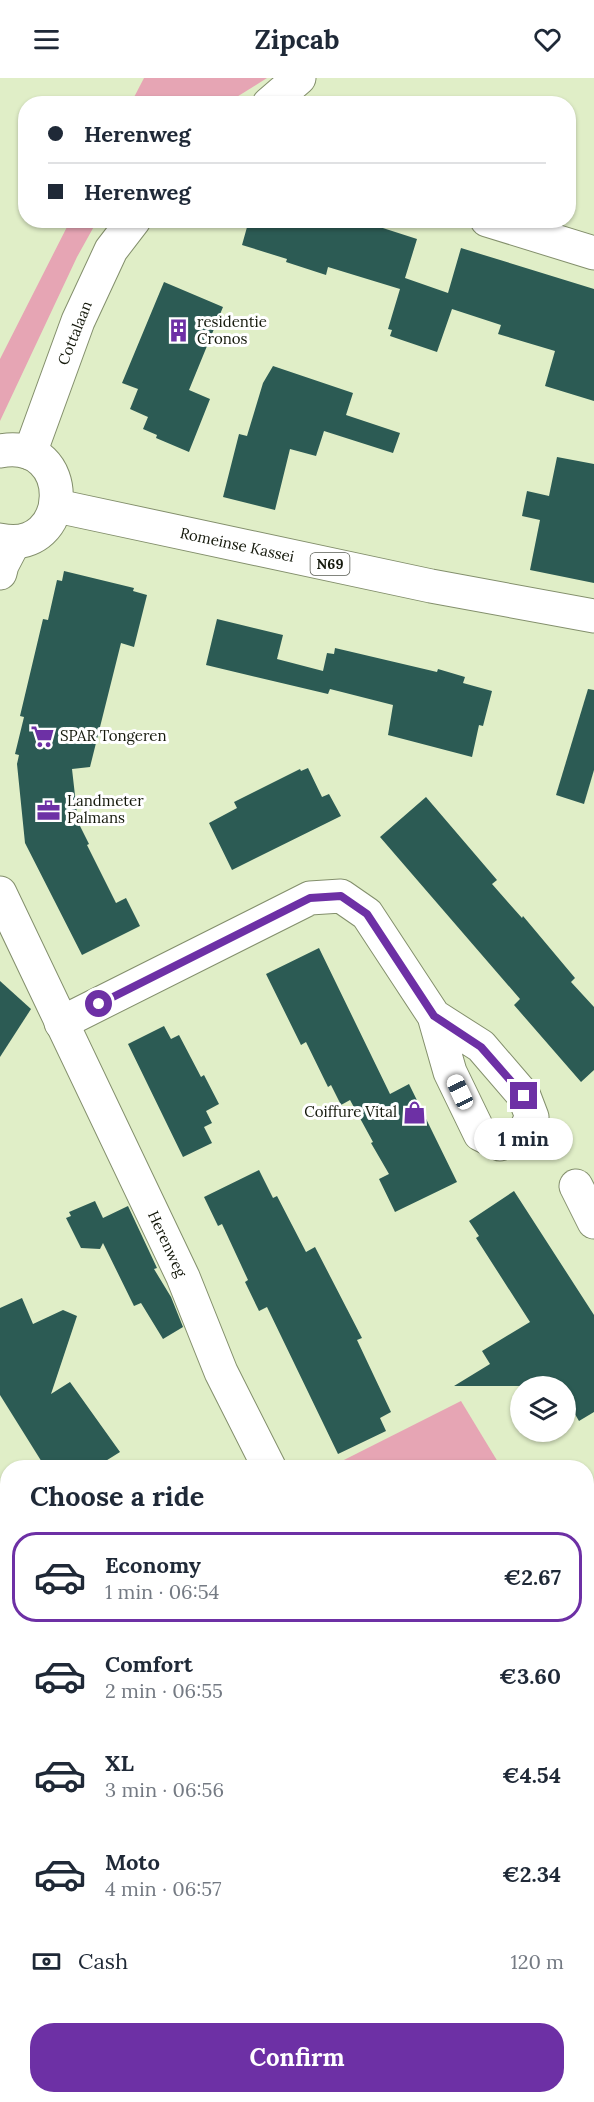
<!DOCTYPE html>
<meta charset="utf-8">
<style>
body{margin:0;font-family:Lora,serif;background:#f2f2f3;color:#1f2937;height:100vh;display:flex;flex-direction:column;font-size:22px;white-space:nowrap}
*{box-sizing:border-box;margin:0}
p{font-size:20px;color:#747a83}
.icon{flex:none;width:33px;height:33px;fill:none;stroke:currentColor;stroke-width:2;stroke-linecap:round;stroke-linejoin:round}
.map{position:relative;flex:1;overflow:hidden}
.details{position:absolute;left:0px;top:1382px;width:594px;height:644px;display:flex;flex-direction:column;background:#fff;border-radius:24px 24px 0 0;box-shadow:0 2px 4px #0004}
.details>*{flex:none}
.guide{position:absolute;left:18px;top:18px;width:558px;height:132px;border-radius:24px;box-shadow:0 2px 4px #0004;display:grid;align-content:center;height:132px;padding:0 30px;background:#fff}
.fabs{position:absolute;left:510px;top:1298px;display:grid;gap:12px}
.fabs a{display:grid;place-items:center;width:66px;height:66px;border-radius:50%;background:#fff;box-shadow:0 2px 4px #0004;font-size:30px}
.end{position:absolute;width:27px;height:27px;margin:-14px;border:8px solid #6d30a5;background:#fff;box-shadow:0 0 0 3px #fff}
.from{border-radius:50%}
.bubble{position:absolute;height:42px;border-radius:21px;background:#fff;box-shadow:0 2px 4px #0004;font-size:20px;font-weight:700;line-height:42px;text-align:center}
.car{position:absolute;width:18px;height:36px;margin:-18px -9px;border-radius:8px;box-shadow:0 0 4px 2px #0007;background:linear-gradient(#fff 24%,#345 0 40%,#fff 0 76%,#345 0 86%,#fff 0)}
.guide b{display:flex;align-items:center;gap:21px;height:57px;font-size:22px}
.guide b+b{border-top:2px solid #e0e1e3}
.guide i{width:15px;height:15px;background:#1f2937}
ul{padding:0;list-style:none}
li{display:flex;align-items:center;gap:18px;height:90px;margin:0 12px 9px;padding:0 18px;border:3px solid transparent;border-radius:24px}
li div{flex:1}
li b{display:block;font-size:22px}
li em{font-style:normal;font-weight:700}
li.on{border-color:#6d30a5}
li>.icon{width:54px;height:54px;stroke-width:1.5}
h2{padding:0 30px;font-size:27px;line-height:72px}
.pay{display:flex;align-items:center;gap:15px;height:66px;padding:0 30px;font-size:22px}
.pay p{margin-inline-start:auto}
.cta{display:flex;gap:12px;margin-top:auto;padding:12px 30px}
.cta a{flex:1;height:69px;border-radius:24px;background:#6d30a5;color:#fff;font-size:24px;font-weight:700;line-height:69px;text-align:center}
header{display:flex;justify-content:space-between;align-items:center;height:78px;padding:0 30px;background:#fff;font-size:27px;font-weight:700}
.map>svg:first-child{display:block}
.green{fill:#e6a5b4}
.building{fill:#2c5b54}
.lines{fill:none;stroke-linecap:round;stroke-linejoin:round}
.minor-casing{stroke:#838f6c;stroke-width:35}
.primary-casing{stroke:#838f6c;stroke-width:35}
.minor{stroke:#fff;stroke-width:33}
.primary{stroke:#fff;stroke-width:33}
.route{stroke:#6d30a5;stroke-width:8}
.labels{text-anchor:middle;stroke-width:6;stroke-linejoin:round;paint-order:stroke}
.shield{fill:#fff;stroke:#5a5d54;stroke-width:1.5}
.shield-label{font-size:14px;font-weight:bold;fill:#14180b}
.poi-label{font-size:15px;fill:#14180b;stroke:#fff;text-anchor:start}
.street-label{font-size:15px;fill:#14180b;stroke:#fff}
</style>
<header><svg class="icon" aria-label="menu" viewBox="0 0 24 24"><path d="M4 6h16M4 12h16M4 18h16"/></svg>Zipcab<svg class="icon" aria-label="heart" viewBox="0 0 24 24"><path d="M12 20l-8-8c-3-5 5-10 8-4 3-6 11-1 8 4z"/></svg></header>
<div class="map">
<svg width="594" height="2024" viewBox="0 0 594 2024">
<rect width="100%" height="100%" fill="#e0eec7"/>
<g class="green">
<polygon points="144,0 267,0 227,25 131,25"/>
<polygon points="70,143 97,143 77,179 0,343 0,281"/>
<polygon points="461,1323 501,1389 330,1389"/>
<polygon points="7,1568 7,1625 0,1629 0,1571"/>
<polygon points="594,1861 594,1926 587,1929 587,1863"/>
</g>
<g class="building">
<polygon points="249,142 358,142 417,161 405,200 448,215 461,170 594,211 594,323 545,308 555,273 498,256 501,247 452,231 437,274 390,258 392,252 388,251 400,211 328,189 326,197 286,184 287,181 242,167"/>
<polygon points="164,204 223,229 189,312 210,321 189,374 156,360 157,357 143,351 148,339 130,331 138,311 122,305"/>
<polygon points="273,288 353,315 346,337 400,355 393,375 324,353 316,378 290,371 275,432 223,419 239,356 247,358 263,305"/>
<polygon points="557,379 594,386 594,505 530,492 540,442 522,438 527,413 549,418"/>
<polygon points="64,493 134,510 133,513 147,517 134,569 121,565 90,689 72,691 78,744 89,766 87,767 116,825 126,820 140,848 82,877 25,765 17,686 19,677 15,676 24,639 20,638 43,541 48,542 57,502 62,503"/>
<polygon points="217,541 283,557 277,581 323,593 327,575 334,576 335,570 437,594 438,591 465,599 463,605 492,613 483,648 479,647 472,679 388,657 393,627 330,611 328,616 206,587"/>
<polygon points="588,611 594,612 594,692 584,726 556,717"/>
<polygon points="308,690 322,719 329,716 341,738 232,792 209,745 237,730 234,724 300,691 301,693"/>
<polygon points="426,719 497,802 492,806 522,840 523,838 575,900 571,904 594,929 594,992 581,1004 514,927 520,921 380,759"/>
<polygon points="319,870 390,1016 409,1006 457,1104 395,1134 379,1101 389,1096 371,1065 373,1064 350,1022 341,1027 331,1007 328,1009 306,964 301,967 266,896"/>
<polygon points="0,903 31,931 0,979"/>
<polygon points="164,948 171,961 179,957 201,999 204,997 219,1026 206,1033 212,1045 204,1049 212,1065 183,1079 128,966"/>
<polygon points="259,1092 273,1120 277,1118 306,1174 315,1169 362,1260 357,1262 391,1334 380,1340 386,1353 338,1376 267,1229 259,1233 245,1204 248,1202 222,1146 218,1148 204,1119"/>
<polygon points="514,1113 594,1237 594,1334 579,1343 566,1321 566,1308 454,1308 490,1286 482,1273 530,1244 476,1160 479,1158 469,1143"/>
<polygon points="95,1123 103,1140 128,1128 157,1190 154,1191 171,1219 183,1249 163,1261 141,1225 134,1228 103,1165 100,1171 81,1170 66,1140 71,1138 69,1134"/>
<polygon points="22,1220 33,1246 63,1232 77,1238 51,1316 70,1304 120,1374 96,1389 45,1389 0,1317 0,1230"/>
</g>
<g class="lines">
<defs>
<g id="minor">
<polyline points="269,26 299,0"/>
<polyline points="487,142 594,175"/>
<polyline points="30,375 78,243 111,172 134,142"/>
<polyline points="0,815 183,1199 221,1294 269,1389"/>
<polyline points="61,945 310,820 341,818 367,836 434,938 450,994 480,1056 500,1066 522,1058 532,1039 524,1018 481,968 434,938"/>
<polyline points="576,1108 594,1144"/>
<polyline points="569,2018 571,2024"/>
</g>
<g id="primary">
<path d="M0,373c77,-14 73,105 0,89"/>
<polyline points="57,428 431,508 594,538"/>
<polyline points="0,495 2,487 14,464"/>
<polyline points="0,1457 8,1469"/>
<polyline points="315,2018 319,2024"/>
</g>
</defs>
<use href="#minor" class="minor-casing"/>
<use href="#primary" class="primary-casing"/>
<use href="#minor" class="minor"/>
<use href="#primary" class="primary"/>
</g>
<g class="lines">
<polyline class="route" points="99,926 310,820 341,818 367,836 434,938 481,969 524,1018"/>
</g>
<defs>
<symbol id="building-bare" viewBox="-9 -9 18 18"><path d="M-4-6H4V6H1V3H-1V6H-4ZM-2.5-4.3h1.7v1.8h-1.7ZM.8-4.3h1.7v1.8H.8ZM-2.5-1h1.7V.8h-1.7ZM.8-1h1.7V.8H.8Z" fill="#6d30a5" stroke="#fff" stroke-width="2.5" paint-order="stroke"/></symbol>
<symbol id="supermarket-bare" viewBox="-9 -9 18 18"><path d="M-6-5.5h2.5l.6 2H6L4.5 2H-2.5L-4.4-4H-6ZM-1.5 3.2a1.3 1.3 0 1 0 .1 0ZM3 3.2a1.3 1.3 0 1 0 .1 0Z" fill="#6d30a5" stroke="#fff" stroke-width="2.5" paint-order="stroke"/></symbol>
<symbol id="office-bare" viewBox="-9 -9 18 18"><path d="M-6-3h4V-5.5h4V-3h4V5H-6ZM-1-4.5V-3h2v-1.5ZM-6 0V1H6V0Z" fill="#6d30a5" stroke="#fff" stroke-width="2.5" paint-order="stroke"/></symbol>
<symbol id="shop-bare" viewBox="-9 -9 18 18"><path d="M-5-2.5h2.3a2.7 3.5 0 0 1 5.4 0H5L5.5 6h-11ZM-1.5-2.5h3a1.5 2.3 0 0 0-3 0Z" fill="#6d30a5" stroke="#fff" stroke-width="2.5" paint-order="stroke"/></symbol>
</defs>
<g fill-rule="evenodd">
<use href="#building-bare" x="162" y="236" width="33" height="33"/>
<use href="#supermarket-bare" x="26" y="642" width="33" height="33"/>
<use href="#office-bare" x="32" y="716" width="33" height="33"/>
<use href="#shop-bare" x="398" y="1018" width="33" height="33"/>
</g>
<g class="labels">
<rect class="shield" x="310.5" y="475" width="39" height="22" rx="4.5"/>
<g class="shield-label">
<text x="330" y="491">N69</text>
</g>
<g class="poi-label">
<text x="197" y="249">residentie<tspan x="197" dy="17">Cronos</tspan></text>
<text x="60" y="663">SPAR Tongeren</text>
<text x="67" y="728">Landmeter<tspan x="67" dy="17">Palmans</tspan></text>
<text x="397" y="1039" text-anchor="end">Coiffure Vital</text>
</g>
<g class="street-label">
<text transform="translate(75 255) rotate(-68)" y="5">Cottalaan</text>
<text transform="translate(237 467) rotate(12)" y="5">Romeinse Kassei</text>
<text transform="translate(167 1166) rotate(65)" y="5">Herenweg</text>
</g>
</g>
</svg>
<div class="fabs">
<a><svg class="icon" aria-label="layers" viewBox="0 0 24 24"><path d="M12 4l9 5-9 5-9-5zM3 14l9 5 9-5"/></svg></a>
</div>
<i class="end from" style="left:99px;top:926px"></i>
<i class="end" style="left:524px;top:1018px"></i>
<div class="bubble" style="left:474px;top:1040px;width:99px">1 min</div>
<i class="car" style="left:460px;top:1014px;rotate:335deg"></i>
<div class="guide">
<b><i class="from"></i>Herenweg</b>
<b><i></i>Herenweg</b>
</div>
<section class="details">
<h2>Choose a ride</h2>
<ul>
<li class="on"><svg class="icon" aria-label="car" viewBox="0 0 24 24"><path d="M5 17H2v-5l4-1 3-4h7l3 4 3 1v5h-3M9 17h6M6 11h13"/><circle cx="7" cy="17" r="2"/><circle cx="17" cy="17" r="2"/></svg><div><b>Economy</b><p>1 min · 06:54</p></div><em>€2.67</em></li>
<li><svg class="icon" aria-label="car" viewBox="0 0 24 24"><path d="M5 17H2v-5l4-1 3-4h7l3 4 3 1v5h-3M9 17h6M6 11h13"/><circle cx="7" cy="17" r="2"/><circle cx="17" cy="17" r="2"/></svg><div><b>Comfort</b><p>2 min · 06:55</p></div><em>€3.60</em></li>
<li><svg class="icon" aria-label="car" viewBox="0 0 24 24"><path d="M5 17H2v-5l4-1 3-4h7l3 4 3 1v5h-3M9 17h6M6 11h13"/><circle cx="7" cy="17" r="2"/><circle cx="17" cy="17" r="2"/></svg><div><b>XL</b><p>3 min · 06:56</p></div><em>€4.54</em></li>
<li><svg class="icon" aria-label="car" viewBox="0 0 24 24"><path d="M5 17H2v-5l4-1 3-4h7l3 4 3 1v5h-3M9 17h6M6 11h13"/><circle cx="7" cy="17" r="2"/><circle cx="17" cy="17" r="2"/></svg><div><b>Moto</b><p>4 min · 06:57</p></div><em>€2.34</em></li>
</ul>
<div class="pay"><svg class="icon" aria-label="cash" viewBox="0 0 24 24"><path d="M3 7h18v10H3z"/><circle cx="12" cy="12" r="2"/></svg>Cash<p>120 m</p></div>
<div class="cta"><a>Confirm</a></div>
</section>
</div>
